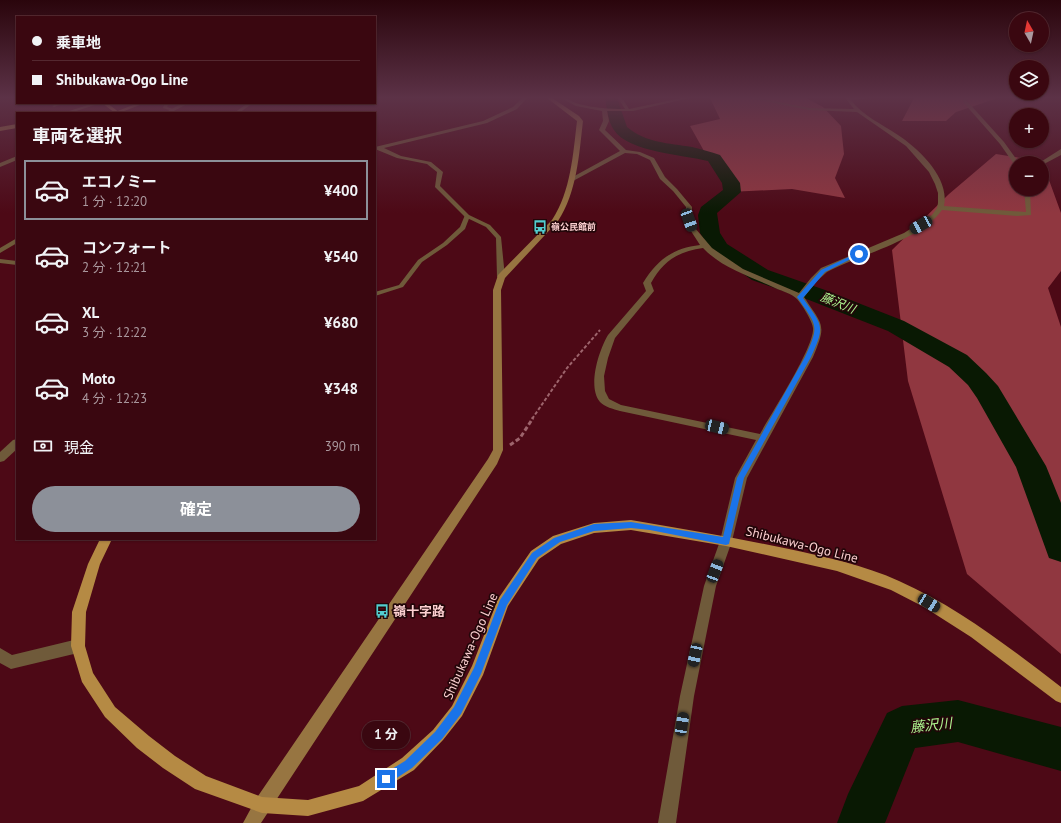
<!DOCTYPE html>
<html lang="ja">
<meta charset="utf-8">
<style>
body{margin:0;font-family:"PT Sans","Noto Sans JP",sans-serif;background:#45151e;color:#f1f3f6;height:100vh;display:flex;flex-direction:column;font-size:15px;white-space:nowrap}
*{box-sizing:border-box;margin:0}
p{font-size:13px;color:#ab999f}
.icon{flex:none;width:22px;height:22px;fill:none;stroke:currentColor;stroke-width:2;stroke-linecap:round;stroke-linejoin:round}
.map{position:relative;flex:1;overflow:hidden}
.panel{position:absolute;left:16px;top:112px;width:360px;height:428px;display:flex;flex-direction:column;background:#3a0710;border-radius:0px;box-shadow:0 1px 3px #0004,0 0 0 1px #542830}
.panel>*{flex:none}
.top-card{position:absolute;left:16px;top:16px;width:360px;height:88px;border-radius:0px;box-shadow:0 1px 3px #0004,0 0 0 1px #542830;display:grid;align-content:center;height:88px;padding:0 16px;background:#3a0710}
.needle{width:26px;rotate:351deg}
.controls{position:absolute;left:1009px;top:12px;display:grid;gap:8px}
.controls a{display:grid;place-items:center;width:40px;height:40px;border-radius:50%;background:#3a0710;box-shadow:0 1px 3px #0004,0 0 0 1px #542830;font-size:20px}
.end{position:absolute;width:18px;height:18px;margin:-9px;border:5px solid #1a73e8;background:#fff;box-shadow:0 0 0 2px #fff}
.from{border-radius:50%}
.bubble{position:absolute;height:28px;border-radius:14px;background:#3a0710;box-shadow:0 1px 3px #0004,0 0 0 1px #542830;font-size:13px;font-weight:700;line-height:28px;text-align:center}
.car{position:absolute;width:12px;height:24px;margin:-12px -6px;border-radius:5px;box-shadow:0 0 3px 1px #0007;background:linear-gradient(#222 24%,#8ab4d8 0 40%,#222 0 76%,#8ab4d8 0 86%,#222 0)}
.top-card b{display:flex;align-items:center;gap:14px;height:38px;font-size:15px}
.top-card b+b{border-top:1px solid #542830}
.top-card i{width:10px;height:10px;background:#f1f3f6}
ul{padding:0;list-style:none}
li{display:flex;align-items:center;gap:12px;height:60px;margin:0 8px 6px;padding:0 8px;border:2px solid transparent;border-radius:0px}
li div{flex:1}
li b{display:block;font-size:15px}
li em{font-style:normal;font-weight:700}
li.on{border-color:#8c9099}
li>.icon{width:36px;height:36px;stroke-width:1.5}
h2{padding:0 16px;font-size:18px;line-height:48px}
.pay{display:flex;align-items:center;gap:10px;height:44px;padding:0 16px;font-size:15px}
.pay p{margin-inline-start:auto}
.primary-button{display:flex;gap:8px;margin-top:auto;padding:8px 16px}
.primary-button a{flex:1;height:46px;border-radius:24px;background:#8c9099;color:#fff;font-size:16px;font-weight:700;line-height:46px;text-align:center}
.map>svg:first-child{display:block}
.forest{fill:#903740}
.lines{fill:none;stroke-linecap:round;stroke-linejoin:round}
.river{fill:#091903;fill-rule:evenodd}
.path-far1{stroke:#9d646c;stroke-width:2;stroke-dasharray:3.5 2;stroke-linecap:butt}
.path{stroke:#9d646c;stroke-width:3;stroke-dasharray:4.5 2.5;stroke-linecap:butt}
.lane{fill:#6f5a3a;fill-rule:evenodd}
.street{fill:#6f5a3a;fill-rule:evenodd}
.secondary{fill:#977541;fill-rule:evenodd}
.primary{fill:#b58a44;fill-rule:evenodd}
.route{fill:#1a73e8}
.labels{text-anchor:middle;stroke-width:3.5;stroke-linejoin:round;paint-order:stroke}
.far-poi-label{font-size:9px;font-weight:bold;fill:#fbcfd0;stroke:#220609;text-anchor:start}
.water-label{font-size:12px;font-style:italic;fill:#aef690;stroke:#220609}
.near-street-label{font-size:13px;fill:#fbcfd0;stroke:#220609}
.near-poi-label{font-size:13px;font-weight:bold;fill:#fbcfd0;stroke:#220609;text-anchor:start}
.near-water-label{font-size:14px;font-style:italic;fill:#aef690;stroke:#220609}
</style>
<div class="map">
<svg width="1061" height="823" viewBox="0 0 1061 823">
<rect width="100%" height="100%" fill="#4d0916"/>
<g class="forest">
<polygon points="710,98 806,98 823,107 841,126 844,154 835,178 845,198 792,189 729,192 713,167 690,126 720,119"/>
<polygon points="914,98 994,98 995,99 956,112 946,121 902,121"/>
<polygon points="996,154 1028,159 1032,163 1016,163 1016,189 1042,189 1042,173 1049,180 1061,213 1061,271 1048,288 1061,327 1061,654 967,574 908,381 892,250 949,194"/>
</g>
<g class="lines">
<g class="river">
<path d="M605,98h12l10,29c19,16 41,16 65,20 9,2 19,5 28,8l20,28 1,9 -24,21 3,20 7,11 41,26 57,20 79,31 63,34 19,18 12,13 48,80 15,37v59l-12,-4 -33,-91 -39,-69 -9,-13 -19,-18 -61,-36 -79,-31 -57,-20 -40,-28 -12,-19 -2,-18 3,-8 22,-17 -1,-7 -14,-22c-24,-6 -80,-9 -94,-31 -6,-8 -7,-22 -9,-32z"/>
<polygon points="958,700 1061,727 1061,771 958,742 915,748 885,823 837,823 848,794 887,713 902,706"/>
</g>
<polyline class="path-far1" points="532,419 567,368 600,330"/>
<polyline class="path" points="510,445 520,438 533,418"/>
<g class="lane">
<polygon points="59,103 66,103 54,107 52,106"/>
<polygon points="94,103 101,103 70,113 63,113"/>
<polygon points="165,103 169,103 167,107 173,109 173,111 163,108"/>
<polygon points="465,215 470,216 465,229 447,245 422,262 403,287 375,296 375,292 399,285 418,260 443,243 460,227"/>
</g>
<g class="street">
<polygon points="522,98 527,98 517,109 487,123 384,148 401,156 431,162 443,172 440,186 469,215 490,225 501,237 505,277 501,279 497,277 496,238 486,227 465,217 435,187 437,172 427,164 397,158 375,149 375,147 483,121 513,107"/>
<path d="M561,98c7,0 11,4 18,6 14,4 31,5 46,5l-7,-11h4l7,11 53,-11h8l-57,13h-26l2,10 -4,9 21,20 14,2 14,6 11,19 12,12 15,18v13l3,8 17,20 31,21 56,24 12,-15 10,-10 83,-35 28,-18 5,-7 1,-5v-10l-3,-9 -6,-12 -23,-26 -49,-34 -48,-2 -60,-12h9l51,10 45,1 -9,-11h26l-20,2c12,16 31,24 47,35 21,14 52,43 46,71l82,6 -2,-23h6l1,26 -14,1 -75,-6c-21,30 -83,45 -115,62l-10,9 -13,16c19,29 23,27 9,60l-66,121 -15,63 -16,45 -22,110 -18,127h-18l22,-127 24,-110 16,-45 15,-63 21,-38 -136,-29c-7,-2 -15,-4 -20,-9 -13,-15 -1,-52 8,-67l38,-44 -3,-8c14,-23 30,-35 57,-38l-11,-17 -3,-8v-13l-13,-16 -13,-12 -10,-19 -13,-6 -12,-1 -52,28h-4v-2l51,-28 -21,-21 4,-9 -1,-10 -26,-5zM703,248c20,21 47,28 72,40 7,3 17,6 22,11 4,4 16,23 16,29 2,18 -42,86 -53,106l-139,-29 -12,-6 -4,-8 -1,-15 4,-18 7,-20 39,-47 -3,-8c12,-22 28,-32 52,-35z"/>
<polygon points="964,98 968,98 967,101 1004,142 1019,163 1014,164 1000,144 963,102"/>
<polygon points="183,103 189,103 170,113 164,113"/>
<polygon points="248,103 253,103 239,113 234,113"/>
<polygon points="1061,149 1061,155 1044,164 1039,163"/>
<polygon points="17,156 17,160 0,167 0,163"/>
<polygon points="17,238 17,243 0,253 0,248"/>
<polygon points="0,259 17,261 17,265 0,263"/>
<polygon points="17,439 17,449 4,461 0,462 0,452 13,440"/>
<polygon points="78,639 83,641 85,646 83,651 78,653 11,669 0,663 0,648 12,655"/>
</g>
<g class="secondary">
<path d="M547,98h5l27,18 4,5c-4,34 -6,71 -25,100l-53,57 -4,12 2,160 -6,14 -236,359h-18l13,-24 232,-340 5,-9v-160l5,-15 54,-55c19,-29 21,-66 25,-99z"/>
<polygon points="138,103 145,103 119,113 115,112"/>
<polygon points="17,124 17,128 0,131 0,127"/>
</g>
<g class="primary">
<polygon points="102,103 107,103 120,113 115,113"/>
<path d="M631,520c53,9 105,18 158,29 37,8 75,16 110,32 59,26 111,67 162,106v16l-5,-2 -85,-64 -47,-30 -33,-17 -54,-19 -111,-25 -95,-16 -37,3 -33,11 -22,15 -31,47 -25,69 -21,41 -19,24 -29,30 -51,31 -55,15 -46,-3 -67,-24 -32,-21 -26,-20 -32,-31 -23,-35 -11,-36 1,-34 16,-48 12,-25h12l-12,25 -14,48 -1,34 8,27 22,34 34,29 26,20 31,20 56,21 46,3 51,-14 43,-28 31,-28 19,-24 20,-40 26,-67 33,-48 22,-15 41,-13z"/>
</g>
</g>
<linearGradient id="sky" x2="0" y2="1"><stop stop-color="#2a050c"/><stop offset="0.46" stop-color="#5c3247"/><stop offset="1" stop-color="#5c3247" stop-opacity="0"/></linearGradient>
<rect width="1061" height="213" fill="url(#sky)"/>
<path class="route" d="M857,253l4,1 -36,18 -22,26c19,28 23,26 8,59l-67,121 -15,66 -3,1 -76,-15 -19,-2 -37,3 -34,11 -23,16 -30,47 -26,69 -20,40 -19,25 -30,29 -23,15 -3,1 -4,-1 -2,-4 2,-4 23,-14 30,-29 19,-25 20,-39 26,-68 32,-47 22,-15 40,-14 37,-2 92,15 14,-59 68,-121c15,-33 12,-31 -8,-60l24,-27z"/>
<defs>
<symbol id="bus-bare" viewBox="-9 -9 18 18"><path d="M-5-6H5V4H4V6H2V4H-2V6H-4V4H-5ZM-3.5-4V0h7V-4ZM-3.5 1.2v1.5H-2V1.2ZM2 1.2v1.5H3.5V1.2Z" fill="#52cdcf" stroke="#220609" stroke-width="2.5" paint-order="stroke"/></symbol>
</defs>
<g fill-rule="evenodd">
<use href="#bus-bare" x="530" y="217" width="20" height="20"/>
<use href="#bus-bare" x="372" y="601" width="20" height="20"/>
</g>
<g class="labels">
<g class="far-poi-label">
<text x="551" y="230">嶺公民館前</text>
</g>
<g class="water-label">
<text transform="translate(838 303) rotate(22)" y="4">藤沢川</text>
</g>
<g class="near-street-label">
<text transform="translate(802 544) rotate(14)" y="5">Shibukawa-Ogo Line</text>
<text transform="translate(470 646) rotate(-66)" y="5">Shibukawa-Ogo Line</text>
</g>
<g class="near-poi-label">
<text x="393" y="616">嶺十字路</text>
</g>
<g class="near-water-label">
<text transform="translate(931 725) rotate(-6)" y="5">藤沢川</text>
</g>
</g>
</svg>
<div class="controls">
<a><svg class="needle" viewBox="-14 -14 28 28"><path d="M0-13l5 13h-10z" fill="#e53935"/><path d="M0 13l5-13h-10z" fill="#ab999f"/></svg></a>
<a><svg class="icon" aria-label="layers" viewBox="0 0 24 24"><path d="M12 4l9 5-9 5-9-5zM3 14l9 5 9-5"/></svg></a>
<a>+</a>
<a>−</a>
</div>
<i class="end from" style="left:859px;top:254px"></i>
<i class="end" style="left:386px;top:779px"></i>
<div class="bubble" style="left:362px;top:721px;width:48px">1 分</div>
<i class="car" style="left:689px;top:220px;rotate:160deg"></i>
<i class="car" style="left:921px;top:225px;rotate:241deg"></i>
<i class="car" style="left:717px;top:427px;rotate:103deg"></i>
<i class="car" style="left:715px;top:571px;rotate:21deg"></i>
<i class="car" style="left:929px;top:603px;rotate:122deg"></i>
<i class="car" style="left:695px;top:655px;rotate:192deg"></i>
<i class="car" style="left:682px;top:724px;rotate:9deg"></i>
<div class="top-card">
<b><i class="from"></i>乗車地</b>
<b><i></i>Shibukawa-Ogo Line</b>
</div>
<section class="panel">
<h2>車両を選択</h2>
<ul>
<li class="on"><svg class="icon" aria-label="car" viewBox="0 0 24 24"><path d="M5 17H2v-5l4-1 3-4h7l3 4 3 1v5h-3M9 17h6M6 11h13"/><circle cx="7" cy="17" r="2"/><circle cx="17" cy="17" r="2"/></svg><div><b>エコノミー</b><p>1 分 · 12:20</p></div><em>¥400</em></li>
<li><svg class="icon" aria-label="car" viewBox="0 0 24 24"><path d="M5 17H2v-5l4-1 3-4h7l3 4 3 1v5h-3M9 17h6M6 11h13"/><circle cx="7" cy="17" r="2"/><circle cx="17" cy="17" r="2"/></svg><div><b>コンフォート</b><p>2 分 · 12:21</p></div><em>¥540</em></li>
<li><svg class="icon" aria-label="car" viewBox="0 0 24 24"><path d="M5 17H2v-5l4-1 3-4h7l3 4 3 1v5h-3M9 17h6M6 11h13"/><circle cx="7" cy="17" r="2"/><circle cx="17" cy="17" r="2"/></svg><div><b>XL</b><p>3 分 · 12:22</p></div><em>¥680</em></li>
<li><svg class="icon" aria-label="car" viewBox="0 0 24 24"><path d="M5 17H2v-5l4-1 3-4h7l3 4 3 1v5h-3M9 17h6M6 11h13"/><circle cx="7" cy="17" r="2"/><circle cx="17" cy="17" r="2"/></svg><div><b>Moto</b><p>4 分 · 12:23</p></div><em>¥348</em></li>
</ul>
<div class="pay"><svg class="icon" aria-label="cash" viewBox="0 0 24 24"><path d="M3 7h18v10H3z"/><circle cx="12" cy="12" r="2"/></svg>現金<p>390 m</p></div>
<div class="primary-button"><a>確定</a></div>
</section>
</div>
